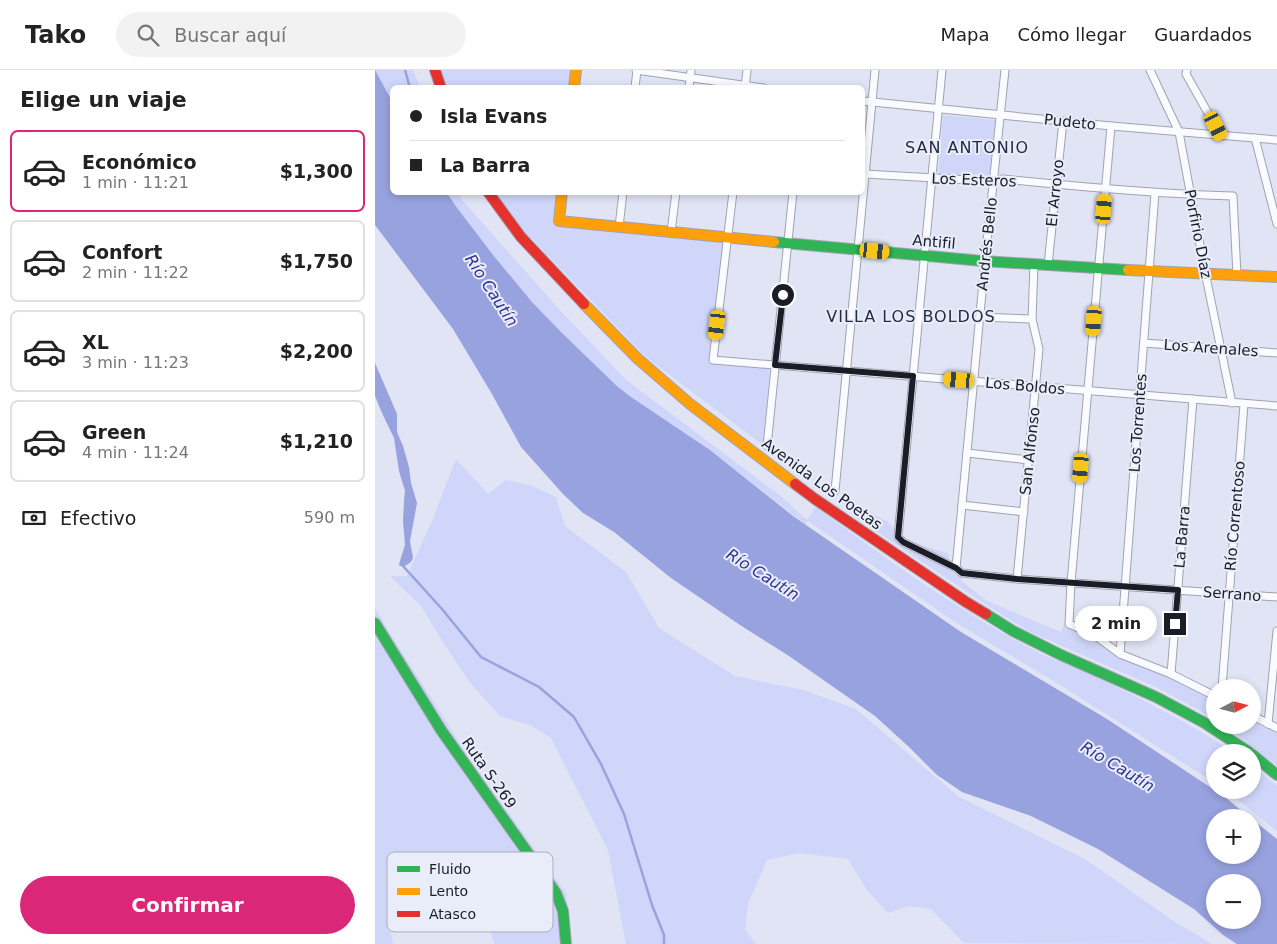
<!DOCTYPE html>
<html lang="es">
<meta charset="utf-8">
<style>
body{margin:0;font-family:"DejaVu Sans",sans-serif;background:#f2f2f2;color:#222;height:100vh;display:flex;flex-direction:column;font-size:19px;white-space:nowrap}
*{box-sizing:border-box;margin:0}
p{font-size:16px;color:#767676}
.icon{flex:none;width:28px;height:28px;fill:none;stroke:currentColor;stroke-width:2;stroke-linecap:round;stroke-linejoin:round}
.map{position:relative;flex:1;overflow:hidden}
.sheet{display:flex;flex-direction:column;background:#fff;width:375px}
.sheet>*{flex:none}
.top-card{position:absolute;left:15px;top:15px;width:475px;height:110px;border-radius:8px;box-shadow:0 2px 8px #0003;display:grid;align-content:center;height:110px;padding:0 20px;background:#fff}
.needle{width:32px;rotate:83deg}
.buttons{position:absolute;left:831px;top:609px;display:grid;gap:10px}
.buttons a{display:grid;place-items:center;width:55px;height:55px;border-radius:50%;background:#fff;box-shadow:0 2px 8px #0003;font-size:25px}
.end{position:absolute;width:22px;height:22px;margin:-11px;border:6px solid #1a1d28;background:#fff;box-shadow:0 0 0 2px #fff}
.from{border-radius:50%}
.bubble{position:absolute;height:35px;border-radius:18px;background:#fff;box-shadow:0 2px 8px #0003;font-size:16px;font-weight:700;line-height:35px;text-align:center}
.car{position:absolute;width:15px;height:30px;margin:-15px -8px;border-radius:6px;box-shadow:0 0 4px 1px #0007;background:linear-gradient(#f5c518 24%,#345 0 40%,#f5c518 0 76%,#345 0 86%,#f5c518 0)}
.top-card b{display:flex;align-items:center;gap:18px;height:48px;font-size:19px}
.top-card b+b{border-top:1px solid #e0e0e0}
.top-card i{width:12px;height:12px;background:#222}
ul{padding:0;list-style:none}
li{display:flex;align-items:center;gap:15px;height:82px;margin:0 10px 8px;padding:0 10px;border:2px solid #e0e0e0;border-radius:8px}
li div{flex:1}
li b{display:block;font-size:19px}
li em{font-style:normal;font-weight:700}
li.on{border-color:#db2777}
li>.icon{width:45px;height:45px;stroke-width:1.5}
h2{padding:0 20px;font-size:22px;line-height:60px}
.pay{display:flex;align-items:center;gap:12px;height:55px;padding:0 20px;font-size:19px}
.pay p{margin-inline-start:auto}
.button{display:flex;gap:10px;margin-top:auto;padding:10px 20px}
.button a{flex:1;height:58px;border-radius:30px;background:#db2777;color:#fff;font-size:20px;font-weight:700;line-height:58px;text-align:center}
header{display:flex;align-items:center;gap:30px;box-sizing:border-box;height:70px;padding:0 25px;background:#fff;border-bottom:1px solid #e0e0e0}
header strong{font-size:24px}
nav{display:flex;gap:28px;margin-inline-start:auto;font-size:18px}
.search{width:350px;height:45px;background:#f2f2f2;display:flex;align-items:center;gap:12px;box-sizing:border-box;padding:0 18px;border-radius:28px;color:#767676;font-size:19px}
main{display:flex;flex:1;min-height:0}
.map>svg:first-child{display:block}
.green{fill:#cfd6f9}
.water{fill:#98a2df;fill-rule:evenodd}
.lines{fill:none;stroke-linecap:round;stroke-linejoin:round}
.stream{stroke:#98a2df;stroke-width:2.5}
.street-casing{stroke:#a0a3b0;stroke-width:9}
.fast-casing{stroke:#a0a3b0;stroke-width:12}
.slow-casing{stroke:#a0a3b0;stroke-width:12}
.jam-casing{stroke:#a0a3b0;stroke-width:12}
.street{stroke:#fafbfe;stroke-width:7}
.fast{stroke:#30b455;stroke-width:10}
.slow{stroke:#ff9f0a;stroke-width:10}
.jam{stroke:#e5322d;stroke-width:10}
.route{stroke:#1a1d28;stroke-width:6}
.labels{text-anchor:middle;stroke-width:4;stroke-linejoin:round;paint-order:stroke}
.street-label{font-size:15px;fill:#1a1d28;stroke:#e9ecf9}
.neighbourhood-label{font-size:16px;letter-spacing:1px;fill:#262a42;stroke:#e9ecf9}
.water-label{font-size:16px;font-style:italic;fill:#313391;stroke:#e9ecf9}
.key{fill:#e9ecf9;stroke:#abaeba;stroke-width:1}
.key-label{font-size:14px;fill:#1a1d28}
</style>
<header>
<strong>Tako</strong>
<div class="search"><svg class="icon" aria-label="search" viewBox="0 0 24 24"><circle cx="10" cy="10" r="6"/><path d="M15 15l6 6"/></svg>Buscar aquí</div>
<nav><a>Mapa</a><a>Cómo llegar</a><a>Guardados</a></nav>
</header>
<main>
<section class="sheet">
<h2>Elige un viaje</h2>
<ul>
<li class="on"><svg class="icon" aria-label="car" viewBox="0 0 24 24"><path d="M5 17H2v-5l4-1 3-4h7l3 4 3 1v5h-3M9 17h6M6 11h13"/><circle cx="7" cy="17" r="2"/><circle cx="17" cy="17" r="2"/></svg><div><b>Económico</b><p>1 min · 11:21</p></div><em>$1,300</em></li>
<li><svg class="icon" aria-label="car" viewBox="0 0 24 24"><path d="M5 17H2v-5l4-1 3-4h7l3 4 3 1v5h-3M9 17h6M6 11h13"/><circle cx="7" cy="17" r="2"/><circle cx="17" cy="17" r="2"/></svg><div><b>Confort</b><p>2 min · 11:22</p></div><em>$1,750</em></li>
<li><svg class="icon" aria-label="car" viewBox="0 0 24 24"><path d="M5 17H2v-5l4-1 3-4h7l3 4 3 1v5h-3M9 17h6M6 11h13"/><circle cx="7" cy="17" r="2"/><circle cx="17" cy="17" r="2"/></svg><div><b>XL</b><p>3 min · 11:23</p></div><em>$2,200</em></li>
<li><svg class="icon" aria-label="car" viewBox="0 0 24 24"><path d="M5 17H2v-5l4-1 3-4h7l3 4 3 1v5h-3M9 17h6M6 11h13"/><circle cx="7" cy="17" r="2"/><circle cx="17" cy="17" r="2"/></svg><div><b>Green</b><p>4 min · 11:24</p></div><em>$1,210</em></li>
</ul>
<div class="pay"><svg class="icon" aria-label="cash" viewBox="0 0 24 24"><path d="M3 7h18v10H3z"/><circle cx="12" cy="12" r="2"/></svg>Efectivo<p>590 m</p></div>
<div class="button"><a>Confirmar</a></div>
</section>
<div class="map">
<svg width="902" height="874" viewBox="0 0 902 874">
<rect width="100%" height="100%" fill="#e0e4f5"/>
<g class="green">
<polygon points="0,0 38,0 45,17 18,18 17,31"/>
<polygon points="62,0 197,0 195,18 68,17"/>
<polygon points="568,45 620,50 615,109 563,104"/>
<path d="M72,123h12l3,7 97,109 66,70 157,118 25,23 9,-13c70,52 141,103 218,143 18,10 38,16 56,24 49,24 98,48 143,78h-18v31l-158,-100 -96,-57 -153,-105 -3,3 -95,-74 -79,-53 -13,-10 -55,-53 -31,-32 -39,-47 -38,-50z"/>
<polygon points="118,123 183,123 180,152 348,169 336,292 395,296 388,375 271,287 157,169 149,164"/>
<polygon points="81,389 113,424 131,410 157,416 181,427 190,456 251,502 284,558 360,606 428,620 481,639 584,727 710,789 800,852 837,874 589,873 556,839 535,836 513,843 492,820 473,789 424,783 392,790 373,834 370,859 381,874 251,874 233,780 176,668 155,655 125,646 96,614 68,572 46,536 15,506 32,506 57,451"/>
<path d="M493,441l20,11 15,17 46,15c-1,14 -1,18 13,23l-1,4 26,20 74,31 3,-8 151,76v19l-57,-31 -130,-57 -43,-27 -130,-87z"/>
<polygon points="0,537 11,557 95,689 191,823 196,874 120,874 117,867 108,835 95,825 72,822 28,845 15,857 18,874 0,874"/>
<polygon points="878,649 902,662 902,696 848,655 878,655"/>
<polygon points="878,696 902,716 902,761 850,720 878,720"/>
</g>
<g class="water">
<path d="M0,0l17,31 1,91 54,1 8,12 38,50 39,47 31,32 55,53 13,10 79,53 83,66 168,116 146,87 118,78 24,20 -34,1v37h38v-35l24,19v105h-40l-14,-9 -29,-26 -96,-60 -67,-33 -69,-24 -25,-17 -28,-28 -34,-31 -86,-60 -49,-31 -69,-47 -57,-46 -31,-19 -20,-19 -42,-47 -29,-53 -39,-65 -78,-104zM840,812h38v38h-38z"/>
<polygon points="0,293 22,344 22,362 28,376 34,397 36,413 42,433 35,471 38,488 36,492 30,496 25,496 24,494 30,475 28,451 29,431 30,421 24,401 19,368 7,343 0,326"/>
</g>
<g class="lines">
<g class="stream">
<polyline points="30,0 35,18"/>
<polyline points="29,494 28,496 67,539 106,587 164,617 199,647 226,694 249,744 277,835 289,865 289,874"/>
</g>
<defs>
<g id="street">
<polyline points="261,0 389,18"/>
<polyline points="567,0 523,467 528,472 581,498 587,503 642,509 902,527"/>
<polyline points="775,0 804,62 830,202 857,333"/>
<polyline points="812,0 811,4 846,66"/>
<polyline points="260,18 262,0"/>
<polyline points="314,18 316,0"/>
<polyline points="370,18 372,0"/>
<polyline points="488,31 736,56 902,70"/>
<polyline points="736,56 696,513 694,554 718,564 745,584 796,604 840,626"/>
<polyline points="880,68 902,154"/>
<path d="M490,104l122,7 16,-2c77,8 153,15 230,17l4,79"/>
<polyline points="358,122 338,290 902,336"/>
<polyline points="244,157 248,122"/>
<polyline points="296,162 301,122"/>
<polyline points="673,195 688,51"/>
<polyline points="605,247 657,249"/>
<polyline points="769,273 902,283"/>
<polyline points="392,376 418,122"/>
<polyline points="592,383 654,390"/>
<polyline points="460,421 500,0"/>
<polyline points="587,435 649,442"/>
<polyline points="581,498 610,191 630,0"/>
<polyline points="642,509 664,279 657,249 659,194"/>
<polyline points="745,584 780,123"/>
<polyline points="796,604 818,329"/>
<polyline points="847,618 869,334"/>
<polyline points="878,646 902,658"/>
<polyline points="893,654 902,561"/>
</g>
<g id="fast">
<polyline points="399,172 608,191 753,200"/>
<polyline points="611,544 638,561 686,585 781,627 828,652 874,682"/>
<polyline points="0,553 66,660 181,823 188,841 191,874"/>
<polyline points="878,685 902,705"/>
</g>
<g id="slow">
<polyline points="199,18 201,0"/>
<polyline points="187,122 184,151 399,172"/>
<polyline points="753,200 902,207"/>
<polyline points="209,234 263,289 315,334 420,414"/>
</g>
<g id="jam">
<polyline points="60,0 66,18"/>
<polyline points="113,122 146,167 209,234"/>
<polyline points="420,414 440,429 591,532 611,544"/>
</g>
</defs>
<use href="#street" class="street-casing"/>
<use href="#fast" class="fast-casing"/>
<use href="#slow" class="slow-casing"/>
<use href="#jam" class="jam-casing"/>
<use href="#street" class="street"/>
<use href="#fast" class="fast"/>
<use href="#slow" class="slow"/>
<use href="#jam" class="jam"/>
</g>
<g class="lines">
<polyline class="route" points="408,225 400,295 538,306 523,467 528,472 581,498 587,503 642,509 803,520 800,554"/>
</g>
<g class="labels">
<g class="street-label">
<text transform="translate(695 52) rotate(6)" y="5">Pudeto</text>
<text transform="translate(599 110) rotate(2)" y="5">Los Esteros</text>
<text transform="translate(680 123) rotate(-84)" y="5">El Arroyo</text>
<text transform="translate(823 164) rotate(79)" y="5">Porfirio Díaz</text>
<text transform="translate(559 172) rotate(5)" y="5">Antifil</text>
<text transform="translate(612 174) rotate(-84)" y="5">Andrés Bello</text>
<text transform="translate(836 278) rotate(4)" y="5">Los Arenales</text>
<text transform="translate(650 316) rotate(5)" y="5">Los Boldos</text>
<text transform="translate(763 353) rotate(-86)" y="5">Los Torrentes</text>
<text transform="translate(655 381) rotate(-84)" y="5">San Alfonso</text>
<text transform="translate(447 414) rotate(36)" y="5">Avenida Los Poetas</text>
<text transform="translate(860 446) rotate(-85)" y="5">Río Correntoso</text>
<text transform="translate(807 467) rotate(-85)" y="5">La Barra</text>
<text transform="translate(857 524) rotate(4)" y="5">Serrano</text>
<text transform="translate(114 703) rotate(55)" y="5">Ruta S-269</text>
</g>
<g class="neighbourhood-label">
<text x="592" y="83">SAN ANTONIO</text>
<text x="536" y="252">VILLA LOS BOLDOS</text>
</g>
<g class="water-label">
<text transform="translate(117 220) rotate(57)" y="6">Río Cautín</text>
<text transform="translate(388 504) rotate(32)" y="6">Río Cautín</text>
<text transform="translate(743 696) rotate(31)" y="6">Río Cautín</text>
</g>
</g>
<rect x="12" y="782" width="166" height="80" rx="8" class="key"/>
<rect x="22" y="796" width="23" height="6" fill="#30b455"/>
<rect x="22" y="818" width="23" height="7" fill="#ff9f0a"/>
<rect x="22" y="841" width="23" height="6" fill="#e5322d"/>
<g class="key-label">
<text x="54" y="804">Fluido</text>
<text x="54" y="826">Lento</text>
<text x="54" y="849">Atasco</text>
</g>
</svg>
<div class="buttons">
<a><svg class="needle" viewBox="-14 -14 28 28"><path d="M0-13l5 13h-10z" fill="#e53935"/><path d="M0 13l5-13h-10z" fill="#767676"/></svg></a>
<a><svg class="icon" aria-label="layers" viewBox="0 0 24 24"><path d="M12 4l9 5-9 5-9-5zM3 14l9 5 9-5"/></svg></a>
<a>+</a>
<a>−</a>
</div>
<i class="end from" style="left:408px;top:225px"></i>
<i class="end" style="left:800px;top:554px"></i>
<div class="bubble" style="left:700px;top:536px;width:82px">2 min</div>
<i class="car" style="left:841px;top:56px;rotate:153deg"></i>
<i class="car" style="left:729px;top:139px;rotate:5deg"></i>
<i class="car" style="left:500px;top:181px;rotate:96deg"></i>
<i class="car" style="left:719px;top:251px;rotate:184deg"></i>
<i class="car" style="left:342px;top:255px;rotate:187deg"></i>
<i class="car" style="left:584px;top:310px;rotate:275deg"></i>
<i class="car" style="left:706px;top:398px;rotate:185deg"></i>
<div class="top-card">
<b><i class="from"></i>Isla Evans</b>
<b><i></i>La Barra</b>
</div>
</div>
</main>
